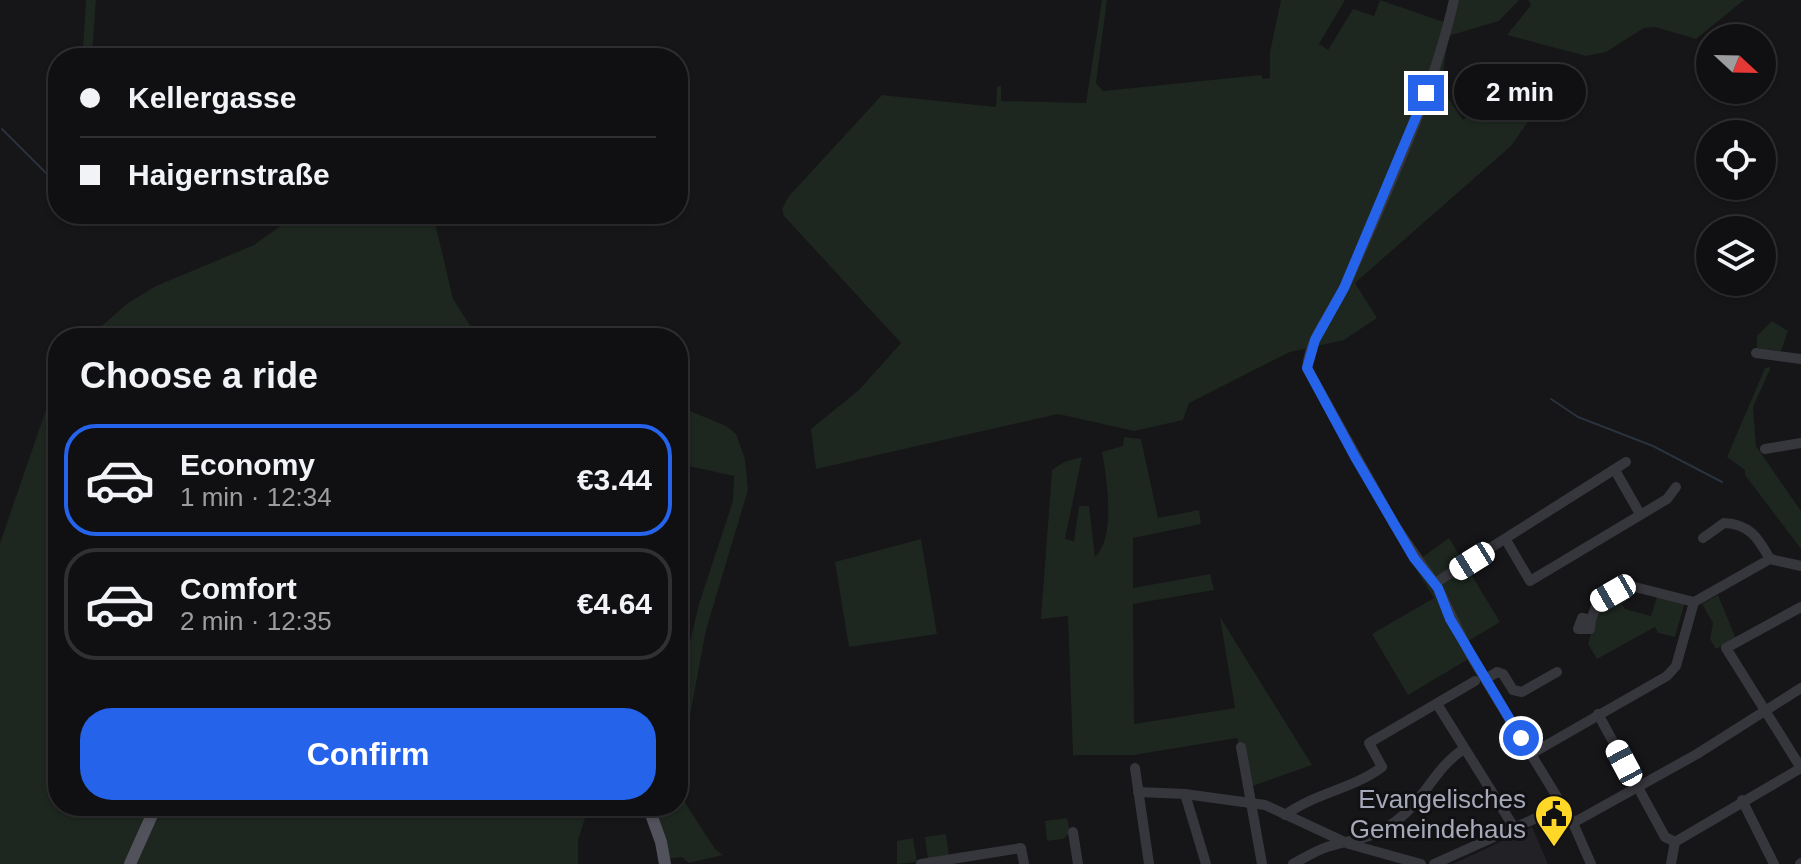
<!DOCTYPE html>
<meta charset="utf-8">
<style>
body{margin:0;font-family:Arial,sans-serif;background:#1e1e20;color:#f1f3f6;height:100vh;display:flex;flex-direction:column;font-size:30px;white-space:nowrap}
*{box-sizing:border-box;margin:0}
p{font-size:26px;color:#9c9d9f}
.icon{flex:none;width:44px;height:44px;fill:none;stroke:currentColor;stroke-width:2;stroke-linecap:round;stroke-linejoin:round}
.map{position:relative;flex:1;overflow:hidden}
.sheet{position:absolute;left:48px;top:328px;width:640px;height:488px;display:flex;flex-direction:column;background:#101012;border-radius:32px;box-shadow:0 2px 6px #0004,0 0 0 2px #303032}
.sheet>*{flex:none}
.guide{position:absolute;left:48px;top:48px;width:640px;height:176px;border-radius:32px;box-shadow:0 2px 6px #0004,0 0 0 2px #303032;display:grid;align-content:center;height:176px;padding:0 32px;background:#101012}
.needle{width:52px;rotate:112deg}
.tools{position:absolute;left:1696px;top:24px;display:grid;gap:16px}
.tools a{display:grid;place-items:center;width:80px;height:80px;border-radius:50%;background:#101012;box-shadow:0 2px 6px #0004,0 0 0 2px #303032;font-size:40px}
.end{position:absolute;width:36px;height:36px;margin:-18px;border:10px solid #2563eb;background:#fff;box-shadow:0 0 0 4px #fff}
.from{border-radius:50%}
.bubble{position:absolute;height:56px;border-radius:28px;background:#101012;box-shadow:0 2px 6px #0004,0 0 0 2px #303032;font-size:26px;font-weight:800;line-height:56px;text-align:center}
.car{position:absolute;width:24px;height:48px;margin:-24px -12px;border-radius:10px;box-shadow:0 0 6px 2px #0007;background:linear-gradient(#fff 24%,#345 0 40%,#fff 0 76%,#345 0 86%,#fff 0)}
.guide b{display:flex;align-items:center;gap:28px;height:76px;font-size:30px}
.guide b+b{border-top:2px solid #303032}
.guide i{width:20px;height:20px;background:#f1f3f6}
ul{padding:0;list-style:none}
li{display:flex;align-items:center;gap:24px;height:112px;margin:0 16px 12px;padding:0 16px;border:4px solid #303032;border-radius:32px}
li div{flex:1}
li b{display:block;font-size:30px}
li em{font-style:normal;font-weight:800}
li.current{border-color:#2563eb}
li>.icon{width:72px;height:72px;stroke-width:1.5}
h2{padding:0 32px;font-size:36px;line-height:96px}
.button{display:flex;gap:16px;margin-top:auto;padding:16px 32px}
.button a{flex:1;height:92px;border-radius:32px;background:#2563eb;color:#fff;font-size:32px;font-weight:800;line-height:92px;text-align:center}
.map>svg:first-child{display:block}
.built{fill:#222125}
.green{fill:#1d261f}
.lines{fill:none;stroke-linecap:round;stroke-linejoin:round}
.stream{stroke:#2a323d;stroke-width:2}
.minor{stroke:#36363d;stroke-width:10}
.major{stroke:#52525c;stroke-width:12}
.route{stroke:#2563eb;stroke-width:10}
.labels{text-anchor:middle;stroke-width:6;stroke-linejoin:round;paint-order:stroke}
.poi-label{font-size:26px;fill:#a6a9b9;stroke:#111013;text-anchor:end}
</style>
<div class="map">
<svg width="1801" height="864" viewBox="0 0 1801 864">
<rect width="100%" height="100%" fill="#161518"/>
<polygon class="built" points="1532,827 1548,864 1453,864"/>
<g class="green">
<polygon points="86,0 96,0 92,53 90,58 77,58 83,48"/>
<polygon points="1102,0 1107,0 1096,83 1103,91 1261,75 1263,79 1270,78 1270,52 1281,0 1345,0 1319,44 1328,50 1353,9 1374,16 1380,0 1444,22 1456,0 1519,0 1499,21 1448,36 1441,88 1463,120 1496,91 1528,122 1511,146 1355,283 1377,318 1344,340 1290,352 1189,403 1183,420 1134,431 1058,414 816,469 811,429 860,389 901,343 784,216 782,209 789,196 882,95 996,107 997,87 1001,85 1001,101 1086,103"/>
<polygon points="1528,0 1744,0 1696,39 1655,27 1644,28 1606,52 1586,56 1507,35 1531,5"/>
<polygon points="297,214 433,214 453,299 478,338 88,338 128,303 156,286 254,245"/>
<polygon points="1772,321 1788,331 1781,351 1757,348 1757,336"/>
<polygon points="1771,367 1753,407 1756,446 1801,511 1801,549 1745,475 1745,470 1727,457 1765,368"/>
<polygon points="58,375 58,806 589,806 578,840 578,864 0,864 0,543"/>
<polygon points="678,406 726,426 736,434 745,459 748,490 706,630 678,780 678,693 699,604 733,501 734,476 688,466 678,482"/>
<path d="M1124,437l17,2 17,79 41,-8 2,14 -68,14v50l77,-14 4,16 -81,14 1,120 101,-16 -15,-91 92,148 -65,23 -10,-50 -103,17h-61l-5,-139 -27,3 11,-149 12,-8 18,-5 -17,82 9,2 5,-35h10l6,51c21,-20 12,-78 7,-105l21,-6z"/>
<polygon points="1449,538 1500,622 1465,643 1420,559"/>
<polygon points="921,539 937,634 849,647 835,562"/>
<polygon points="1414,566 1426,575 1470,658 1408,695 1372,634 1434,598"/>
<polygon points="1621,591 1627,601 1622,604 1625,609 1651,616 1657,597 1685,602 1675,637 1658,633 1655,627 1597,659 1588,644 1599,607 1615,600 1613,596"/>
<polygon points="1718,595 1736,639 1716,649 1710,639 1713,623 1702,604"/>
<polygon points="678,792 715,849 723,855 689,863 682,857 667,859 646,806 678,806"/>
<polygon points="1067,818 1070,833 1063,839 1047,841 1045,821"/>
<polygon points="946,834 949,856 928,860 925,837"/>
<polygon points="913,838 917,862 897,864 897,841"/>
</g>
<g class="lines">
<g class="stream">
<polyline points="2,129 58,185"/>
<polyline points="1551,399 1578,417 1653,446 1722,482"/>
</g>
<g class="minor">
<path d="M1454,0c-22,97 -66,189 -106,280 -13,29 -38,55 -41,88l87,156 44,64 33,68 102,167 18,41"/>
<polyline points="1756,353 1801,359"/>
<polyline points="1765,449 1801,443"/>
<polyline points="1616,472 1640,514"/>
<path d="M1703,538l21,-15c26,1 34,15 46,36"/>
<polyline points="1506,540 1530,581 1667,499 1676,487"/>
<polyline points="1435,583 1626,462"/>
<polyline points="1801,607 1726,648 1801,768"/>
<polyline points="1591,620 1590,629 1578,629 1582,618 1591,620 1598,601 1627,585 1694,602"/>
<polyline points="1486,679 1497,672 1503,674 1513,690 1522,692 1557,672"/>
<polyline points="1437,704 1515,829"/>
<polyline points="1598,714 1665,837 1675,842"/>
<polyline points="1241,747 1262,864"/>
<polyline points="1531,754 1667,676 1676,666 1694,602 1770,559 1801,566"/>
<polyline points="1135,768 1149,864"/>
<polyline points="1138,792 1185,794 1265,805 1349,844 1421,864"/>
<polyline points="1185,794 1206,864"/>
<polyline points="1742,800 1774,864"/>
<path d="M1285,815c30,-22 68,-26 97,-48l-13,-24 106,-62"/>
<polyline points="1573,823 1697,754 1801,688"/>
<polyline points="1073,832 1078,864"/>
<polyline points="921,864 1021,848 1024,864"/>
<path d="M1293,864c11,-6 22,-13 34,-17 28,-9 42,-6 69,-26 28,-20 39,-54 68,-72"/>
<polyline points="1434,864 1563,806"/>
<polyline points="1671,864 1675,842 1801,768"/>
<polyline points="1800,864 1801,863"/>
</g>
<g class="major">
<polyline points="648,806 661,842 665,864"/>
<polyline points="130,864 156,806"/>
</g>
</g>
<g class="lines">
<polyline class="route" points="1426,93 1344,288 1315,340 1307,368 1355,457 1414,558 1438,588 1450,619 1521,738"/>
</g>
<defs>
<symbol id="civic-pin" viewBox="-11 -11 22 30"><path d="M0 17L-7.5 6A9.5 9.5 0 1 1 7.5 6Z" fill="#ffd726" stroke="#111013"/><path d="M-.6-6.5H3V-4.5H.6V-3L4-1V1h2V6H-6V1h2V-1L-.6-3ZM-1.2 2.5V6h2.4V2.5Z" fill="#111"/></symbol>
</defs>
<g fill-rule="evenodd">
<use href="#civic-pin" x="1532" y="792" width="44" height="60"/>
</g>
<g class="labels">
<g class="poi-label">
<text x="1526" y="808">Evangelisches<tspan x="1526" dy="30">Gemeindehaus</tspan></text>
</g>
</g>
</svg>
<div class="tools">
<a><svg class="needle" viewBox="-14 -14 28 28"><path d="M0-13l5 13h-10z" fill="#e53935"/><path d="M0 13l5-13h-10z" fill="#9c9d9f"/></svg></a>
<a><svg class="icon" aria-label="locate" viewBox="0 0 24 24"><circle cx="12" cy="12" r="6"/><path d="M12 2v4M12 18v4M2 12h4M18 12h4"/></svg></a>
<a><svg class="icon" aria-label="layers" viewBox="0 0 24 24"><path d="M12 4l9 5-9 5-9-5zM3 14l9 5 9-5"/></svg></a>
</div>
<i class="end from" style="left:1521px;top:738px"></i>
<i class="end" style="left:1426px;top:93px"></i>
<div class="bubble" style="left:1454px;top:64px;width:132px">2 min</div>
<i class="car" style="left:1472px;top:561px;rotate:238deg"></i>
<i class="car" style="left:1613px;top:593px;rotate:240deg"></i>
<i class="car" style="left:1624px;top:763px;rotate:332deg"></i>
<div class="guide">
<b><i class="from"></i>Kellergasse</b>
<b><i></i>Haigernstraße</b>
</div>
<section class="sheet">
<h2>Choose a ride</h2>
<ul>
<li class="current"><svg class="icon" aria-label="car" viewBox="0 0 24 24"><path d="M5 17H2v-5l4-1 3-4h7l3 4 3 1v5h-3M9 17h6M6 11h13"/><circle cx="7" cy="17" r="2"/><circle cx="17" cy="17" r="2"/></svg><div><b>Economy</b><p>1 min · 12:34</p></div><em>€3.44</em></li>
<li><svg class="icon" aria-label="car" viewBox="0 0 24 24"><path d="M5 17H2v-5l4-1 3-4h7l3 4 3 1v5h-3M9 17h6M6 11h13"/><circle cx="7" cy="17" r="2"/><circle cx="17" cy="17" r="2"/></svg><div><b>Comfort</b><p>2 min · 12:35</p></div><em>€4.64</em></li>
</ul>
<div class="button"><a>Confirm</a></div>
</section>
</div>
